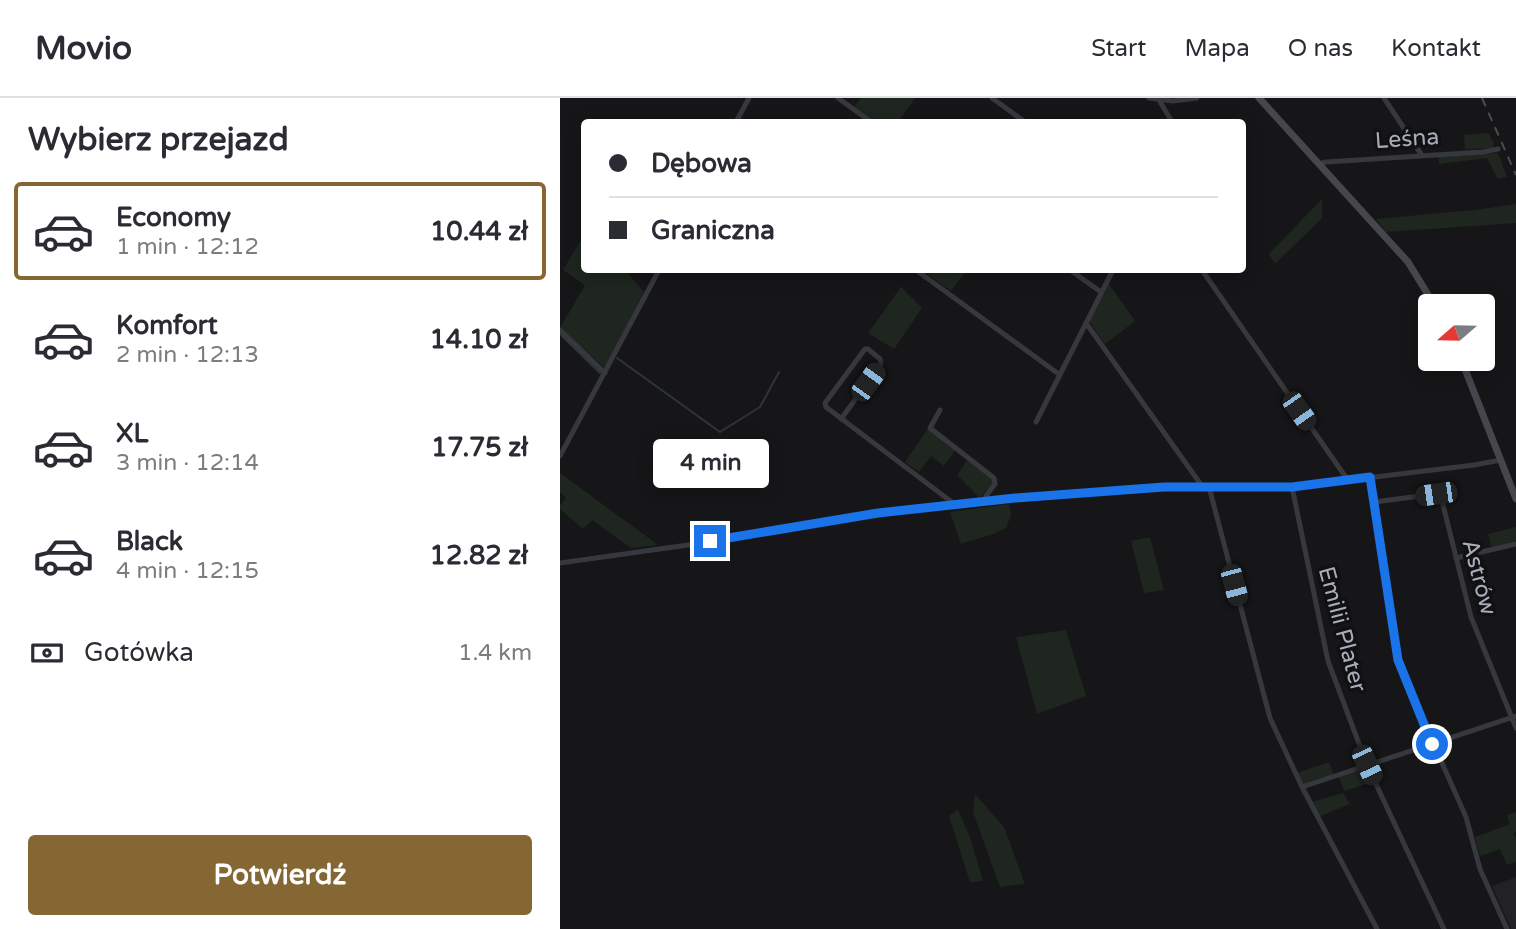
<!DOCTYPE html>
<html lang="pl">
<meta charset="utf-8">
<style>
body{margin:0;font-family:"Varela Round",sans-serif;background:#f7f7f7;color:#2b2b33;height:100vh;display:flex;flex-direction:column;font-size:26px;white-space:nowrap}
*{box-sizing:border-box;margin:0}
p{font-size:23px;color:#7c7c81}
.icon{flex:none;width:38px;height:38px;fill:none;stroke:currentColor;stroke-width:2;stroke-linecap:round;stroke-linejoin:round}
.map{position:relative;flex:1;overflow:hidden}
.sheet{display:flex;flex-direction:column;background:#fff;width:560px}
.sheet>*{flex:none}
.guide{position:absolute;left:21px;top:21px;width:665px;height:154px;border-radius:7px;box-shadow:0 4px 18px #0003;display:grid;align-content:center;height:154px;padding:0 28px;background:#fff}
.needle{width:46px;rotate:250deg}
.fabs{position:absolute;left:858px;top:196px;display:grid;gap:14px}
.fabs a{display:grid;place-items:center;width:77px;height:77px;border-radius:7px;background:#fff;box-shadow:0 4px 18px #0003;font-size:35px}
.end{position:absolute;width:32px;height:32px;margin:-16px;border:9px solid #1a73e8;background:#fff;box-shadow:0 0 0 4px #fff}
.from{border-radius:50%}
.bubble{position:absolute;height:49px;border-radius:7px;background:#fff;box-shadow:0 4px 18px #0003;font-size:23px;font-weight:700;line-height:49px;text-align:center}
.car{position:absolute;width:21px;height:42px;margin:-21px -10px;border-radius:9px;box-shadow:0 0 5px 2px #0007;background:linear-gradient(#222 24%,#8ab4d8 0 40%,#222 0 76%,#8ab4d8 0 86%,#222 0)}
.guide b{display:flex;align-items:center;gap:24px;height:66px;font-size:26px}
.guide b+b{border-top:2px solid #e1e1e2}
.guide i{width:18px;height:18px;background:#2b2b33}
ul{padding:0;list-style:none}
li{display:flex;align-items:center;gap:21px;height:98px;margin:0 14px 10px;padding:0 14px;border:4px solid transparent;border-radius:7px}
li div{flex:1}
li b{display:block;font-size:26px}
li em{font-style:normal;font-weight:700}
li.on{border-color:#856733}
li>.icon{width:63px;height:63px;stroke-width:1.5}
h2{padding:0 28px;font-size:32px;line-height:84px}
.pay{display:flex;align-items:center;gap:18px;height:77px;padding:0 28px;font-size:26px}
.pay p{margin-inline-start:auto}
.cta{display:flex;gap:14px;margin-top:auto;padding:14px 28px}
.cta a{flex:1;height:80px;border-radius:7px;background:#856733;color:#fff;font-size:28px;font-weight:700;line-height:80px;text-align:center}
header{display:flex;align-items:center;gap:42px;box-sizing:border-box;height:98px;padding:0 35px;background:#fff;border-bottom:2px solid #e1e1e2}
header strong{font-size:33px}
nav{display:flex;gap:38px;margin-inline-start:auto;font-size:24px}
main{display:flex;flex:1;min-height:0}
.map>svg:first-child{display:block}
.built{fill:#222225}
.green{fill:#1e261f}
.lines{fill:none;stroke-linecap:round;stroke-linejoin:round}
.stream{stroke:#2c353c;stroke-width:2}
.street{stroke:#37383d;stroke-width:5}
.secondary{stroke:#45474d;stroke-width:7}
.rail{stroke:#4a4c52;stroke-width:2;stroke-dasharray:9 7;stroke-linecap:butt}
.route{stroke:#1a73e8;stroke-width:9}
.labels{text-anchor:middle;stroke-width:7;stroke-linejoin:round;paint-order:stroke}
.street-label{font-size:23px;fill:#a8adb8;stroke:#111113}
</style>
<header>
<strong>Movio</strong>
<nav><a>Start</a><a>Mapa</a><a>O nas</a><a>Kontakt</a></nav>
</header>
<main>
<section class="sheet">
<h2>Wybierz przejazd</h2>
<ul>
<li class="on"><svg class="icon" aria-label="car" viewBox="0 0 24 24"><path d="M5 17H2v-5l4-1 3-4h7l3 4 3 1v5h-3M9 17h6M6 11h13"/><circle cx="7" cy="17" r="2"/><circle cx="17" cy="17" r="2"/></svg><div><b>Economy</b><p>1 min · 12:12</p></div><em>10.44 zł</em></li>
<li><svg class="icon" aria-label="car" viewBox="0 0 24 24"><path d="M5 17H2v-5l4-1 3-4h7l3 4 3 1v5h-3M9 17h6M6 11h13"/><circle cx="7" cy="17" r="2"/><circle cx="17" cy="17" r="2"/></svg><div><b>Komfort</b><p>2 min · 12:13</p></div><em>14.10 zł</em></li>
<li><svg class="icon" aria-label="car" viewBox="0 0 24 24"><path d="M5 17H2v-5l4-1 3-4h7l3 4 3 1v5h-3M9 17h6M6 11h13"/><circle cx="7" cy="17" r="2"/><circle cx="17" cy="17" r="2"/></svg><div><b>XL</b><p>3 min · 12:14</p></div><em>17.75 zł</em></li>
<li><svg class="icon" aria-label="car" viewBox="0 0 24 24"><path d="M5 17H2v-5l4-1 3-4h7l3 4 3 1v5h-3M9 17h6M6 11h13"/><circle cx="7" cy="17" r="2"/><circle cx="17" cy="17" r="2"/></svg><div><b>Black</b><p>4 min · 12:15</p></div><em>12.82 zł</em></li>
</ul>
<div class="pay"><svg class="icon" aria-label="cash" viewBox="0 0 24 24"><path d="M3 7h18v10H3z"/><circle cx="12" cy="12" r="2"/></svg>Gotówka<p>1.4 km</p></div>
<div class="cta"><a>Potwierdź</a></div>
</section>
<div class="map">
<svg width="956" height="831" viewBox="0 0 956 831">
<rect width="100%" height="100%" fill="#161618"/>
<polygon class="built" points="956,779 956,831 951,831 932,788"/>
<g class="green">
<polygon points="301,0 355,0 338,24 314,24 294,9"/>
<polygon points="929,35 934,46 932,50 905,51 904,37"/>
<polygon points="938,55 947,79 938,81 927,60 879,66 879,59"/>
<polygon points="762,101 762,120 715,166 709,156"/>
<polygon points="956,106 956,125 826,134 816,121 915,112"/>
<polygon points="24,137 24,172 65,172 84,194 45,270 0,230 25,187 3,172"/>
<polygon points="362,172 407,172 391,193"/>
<polygon points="549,186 575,223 545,246 529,223"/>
<polygon points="341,189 362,210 334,251 308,235"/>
<polygon points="368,331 395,352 384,368 371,358 359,374 345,364"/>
<polygon points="408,361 432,381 433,385 420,400 397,377"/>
<polygon points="0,375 98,447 71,450 32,422 23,431 0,411 0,407 6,400 0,394"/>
<polygon points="449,406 451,417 446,430 433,436 401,446 390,414"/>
<polygon points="956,429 956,443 932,450 928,436"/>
<polygon points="590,439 604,492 584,495 571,443"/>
<polygon points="506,532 526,598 477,616 456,539"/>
<polygon points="769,664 774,677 743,688 737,675"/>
<polygon points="805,671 807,671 813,684 784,693 779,679"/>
<polygon points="783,695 790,706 758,719 752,704"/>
<polygon points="415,696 444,729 465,786 440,789 413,714"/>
<polygon points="398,712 410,739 423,783 410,784 389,718"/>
<polygon points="956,714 956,734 953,735 956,741 956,764 947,767 940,751 920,758 915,739 950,726 947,717"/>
</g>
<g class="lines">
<g class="stream">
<polyline points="0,236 40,275"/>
<polyline points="57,260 160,334 200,309 219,274"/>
</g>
<g class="street">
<polyline points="278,0 311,24"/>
<polyline points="432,0 465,24"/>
<polyline points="589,0 613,3 637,0"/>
<polyline points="824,0 861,56"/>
<polyline points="599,2 612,24"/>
<polyline points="176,24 189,0"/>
<polyline points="759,66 766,64 923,54 938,51"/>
<polyline points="356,172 500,277"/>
<polyline points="510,172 541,194"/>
<polyline points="642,172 787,381"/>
<polyline points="526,225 642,388"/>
<polyline points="0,232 45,275"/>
<polyline points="380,312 370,330 434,380 435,386 426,398 425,403"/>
<polyline points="281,321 321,266 320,261 308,251 305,251 265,305 266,309 397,408"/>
<polyline points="476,324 553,172"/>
<polyline points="0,358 99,172"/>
<polyline points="810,379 838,562 847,586 906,719 920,771 947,831"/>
<polyline points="649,389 710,620 742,689 817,831"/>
<polyline points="732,389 768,563 807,667 884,831"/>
<polyline points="814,404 876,396 881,399 911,519 956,630"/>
<polyline points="896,460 956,446"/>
<polyline points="0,465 128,447 318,415 455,400 604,389 732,389 914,367 941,362"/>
<polyline points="742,689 956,618"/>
</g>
<g class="secondary">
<polyline points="699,0 848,164 875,208"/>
<polyline points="901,261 956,401"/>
</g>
<polyline class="rail" points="922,0 956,77"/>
</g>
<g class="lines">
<polyline class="route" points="150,443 318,415 455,400 604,389 732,389 810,379 838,562 872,646"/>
</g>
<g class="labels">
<g class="street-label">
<text transform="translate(847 40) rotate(-4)" y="8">Leśna</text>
<text transform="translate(920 479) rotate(75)" y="8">Astrów</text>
<text transform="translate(783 531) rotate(75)" y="8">Emilii Plater</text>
</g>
</g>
</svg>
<div class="fabs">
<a><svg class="needle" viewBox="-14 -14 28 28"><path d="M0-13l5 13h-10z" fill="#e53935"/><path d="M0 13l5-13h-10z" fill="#7c7c81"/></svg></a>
</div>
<i class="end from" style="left:872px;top:646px"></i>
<i class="end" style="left:150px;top:443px"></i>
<div class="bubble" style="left:93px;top:341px;width:116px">4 min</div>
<i class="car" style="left:308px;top:284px;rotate:36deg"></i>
<i class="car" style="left:739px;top:313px;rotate:145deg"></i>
<i class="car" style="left:876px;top:396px;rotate:262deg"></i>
<i class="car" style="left:674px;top:487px;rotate:165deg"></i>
<i class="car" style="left:807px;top:667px;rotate:155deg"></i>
<div class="guide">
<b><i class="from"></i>Dębowa</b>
<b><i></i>Graniczna</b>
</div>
</div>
</main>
